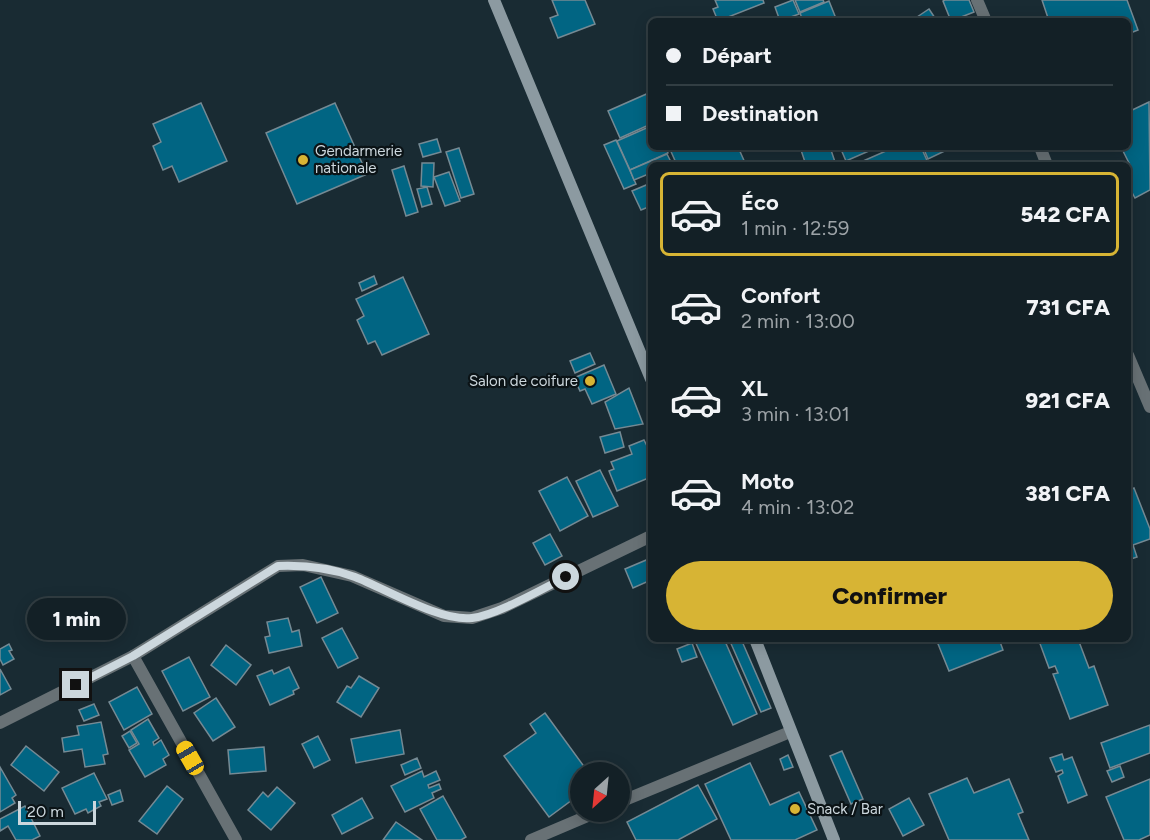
<!DOCTYPE html>
<html lang="fr">
<meta charset="utf-8">
<style>
body{margin:0;font-family:Figtree,sans-serif;background:#202d32;color:#f1f3f6;height:100vh;display:flex;flex-direction:column;font-size:22px;white-space:nowrap}
*{box-sizing:border-box;margin:0}
p{font-size:20px;color:#9da3a7}
.icon{flex:none;width:33px;height:33px;fill:none;stroke:currentColor;stroke-width:2;stroke-linecap:round;stroke-linejoin:round}
.map{position:relative;flex:1;overflow:hidden}
.drawer{position:absolute;left:648px;top:162px;width:483px;height:480px;display:flex;flex-direction:column;background:#132026;border-radius:9px;box-shadow:0 3px 15px #0003,0 0 0 2px #323e43}
.drawer>*{flex:none}
.banner{position:absolute;left:648px;top:18px;width:483px;height:132px;border-radius:9px;box-shadow:0 3px 15px #0003,0 0 0 2px #323e43;display:grid;align-content:center;height:132px;padding:0 18px;background:#132026}
.needle{width:39px;rotate:207deg}
.tools{position:absolute;left:570px;top:762px;display:grid;gap:12px}
.tools a{display:grid;place-items:center;width:60px;height:60px;border-radius:50%;background:#132026;box-shadow:0 3px 15px #0003,0 0 0 2px #323e43;font-size:30px}
.scale{position:absolute;left:18px;bottom:15px;width:78px;box-sizing:border-box;padding-left:6px;border:3px solid #ccd7dd;border-top:0;font-size:16px;line-height:21px;white-space:nowrap;color:#ccd7dd;-webkit-text-stroke:4px #0b1316;paint-order:stroke}
.end{position:absolute;width:27px;height:27px;margin:-14px;border:8px solid #ccd7dd;background:#111;box-shadow:0 0 0 3px #111}
.from{border-radius:50%}
.bubble{position:absolute;height:42px;border-radius:21px;background:#132026;box-shadow:0 3px 15px #0003,0 0 0 2px #323e43;font-size:20px;font-weight:800;line-height:42px;text-align:center}
.car{position:absolute;width:18px;height:36px;margin:-18px -9px;border-radius:8px;box-shadow:0 0 4px 2px #0007;background:linear-gradient(#f5c518 24%,#345 0 40%,#f5c518 0 76%,#345 0 86%,#f5c518 0)}
.banner b{display:flex;align-items:center;gap:21px;height:57px;font-size:22px}
.banner b+b{border-top:2px solid #323e43}
.banner i{width:15px;height:15px;background:#f1f3f6}
ul{padding:10px 0 0;list-style:none}
li{display:flex;align-items:center;gap:18px;height:84px;margin:0 12px 9px;padding:0 6px;border:3px solid transparent;border-radius:9px}
li div{flex:1}
li b{display:block;font-size:22px}
li em{font-style:normal;font-weight:800}
li.current{border-color:#d7b434}
li>.icon{width:54px;height:54px;stroke-width:1.5}
.button{display:flex;gap:12px;margin-top:auto;padding:12px 18px}
.button a{flex:1;height:69px;border-radius:36px;background:#d7b434;color:#111;font-size:24px;font-weight:800;line-height:69px;text-align:center}
.map>svg:first-child{display:block}
.building{fill:#016583;stroke:#758a94;stroke-width:1.5}
.lines{fill:none;stroke-linecap:round;stroke-linejoin:round}
.street{stroke:#687175;stroke-width:12}
.secondary{stroke:#8c9aa1;stroke-width:12}
.route{stroke:#ccd7dd;stroke-width:8}
.poi-dot{fill:#d7b434;stroke:#0b1316;stroke-width:2}
.labels{text-anchor:middle;stroke-width:4.5;stroke-linejoin:round;paint-order:stroke}
.poi-label{font-size:15px;fill:#ccd7dd;stroke:#0b1316;text-anchor:start}
</style>
<div class="map">
<svg width="1150" height="840" viewBox="0 0 1150 840">
<rect width="100%" height="100%" fill="#192b33"/>
<g class="building">
<polygon points="552,0 585,0 595,24 558,38 550,18 558,15"/>
<polygon points="715,0 763,0 764,3 718,21 713,9 718,7"/>
<polygon points="793,0 799,14 780,21 775,7"/>
<polygon points="795,0 823,0 824,2 800,12"/>
<polygon points="945,0 969,0 974,12 951,21 943,1"/>
<polygon points="1042,0 1127,0 1138,30 1128,34 1128,21 1049,21"/>
<polygon points="829,1 837,21 803,21 800,13"/>
<polygon points="929,9 937,21 916,21 914,19"/>
<polygon points="651,92 651,124 620,138 608,111"/>
<polygon points="1149,102 1150,190 1135,198 1128,185 1128,169 1131,167 1121,147 1128,147 1128,112"/>
<polygon points="201,103 227,161 179,182 172,166 163,170 153,146 161,142 153,124"/>
<polygon points="335,103 367,174 297,204 266,133"/>
<polygon points="651,126 651,147 665,147 668,153 630,170 617,141"/>
<polygon points="437,139 441,152 423,157 419,144"/>
<polygon points="616,140 636,184 624,189 604,145"/>
<polygon points="669,147 738,147 746,165 677,165"/>
<polygon points="800,147 830,147 836,165 806,165"/>
<polygon points="840,147 878,147 846,161"/>
<polygon points="895,147 921,147 929,165 854,165"/>
<polygon points="923,147 953,147 928,159"/>
<polygon points="459,148 474,194 461,198 446,152"/>
<polygon points="667,154 672,164 651,165 651,173 634,180 630,170"/>
<polygon points="422,163 434,163 433,187 421,186"/>
<polygon points="404,166 418,212 406,216 392,170"/>
<polygon points="449,172 460,201 445,206 434,177"/>
<polygon points="651,183 651,206 641,210 632,191"/>
<polygon points="427,187 432,204 422,207 417,189"/>
<polygon points="374,276 377,284 362,291 359,283"/>
<polygon points="403,277 429,334 382,355 375,341 368,344 357,320 364,316 356,299"/>
<polygon points="590,353 595,364 575,373 570,361"/>
<polygon points="604,365 616,394 592,404 585,389 580,391 574,378"/>
<polygon points="629,388 643,424 615,429 605,402"/>
<polygon points="620,432 624,447 605,453 600,437"/>
<polygon points="644,440 651,454 651,477 617,491 609,471 614,469 611,462 632,454 629,446"/>
<polygon points="600,470 618,506 593,517 576,481"/>
<polygon points="567,477 588,516 560,531 539,491"/>
<polygon points="1128,486 1129,490 1134,488 1150,529 1150,539 1133,545 1137,557 1128,560"/>
<polygon points="550,534 562,556 545,565 533,543"/>
<polygon points="651,558 651,580 633,588 625,569"/>
<polygon points="321,577 338,613 317,623 300,587"/>
<polygon points="288,618 292,632 299,630 302,646 269,653 265,637 270,636 267,622"/>
<polygon points="342,628 358,658 338,668 322,638"/>
<polygon points="694,639 724,639 757,714 733,725"/>
<polygon points="729,639 741,639 771,708 761,712"/>
<polygon points="936,639 999,639 1003,650 949,671"/>
<polygon points="1045,639 1078,639 1089,668 1094,666 1108,705 1070,719 1053,674 1058,673 1055,666 1049,668 1039,641"/>
<polygon points="692,643 697,657 682,662 677,649"/>
<polygon points="9,644 12,650 9,651 14,659 3,665 0,659 0,649"/>
<polygon points="226,645 251,665 236,685 211,665"/>
<polygon points="189,657 210,697 183,711 162,671"/>
<polygon points="289,667 299,688 293,691 294,694 270,705 257,676 272,670 274,674"/>
<polygon points="0,669 11,689 0,695"/>
<polygon points="359,676 379,688 361,717 337,702 347,686 351,688"/>
<polygon points="137,687 152,714 124,730 109,702"/>
<polygon points="216,698 235,727 213,741 194,713"/>
<polygon points="94,704 99,715 84,721 79,710"/>
<polygon points="545,713 588,772 580,772 580,794 549,817 504,756 536,733 530,724"/>
<polygon points="148,719 159,738 153,742 154,745 161,740 169,755 163,759 166,765 145,777 129,750 139,744 131,730"/>
<polygon points="101,722 108,754 103,755 105,764 85,767 82,749 64,752 62,738 79,735 77,726"/>
<polygon points="1150,725 1150,753 1110,768 1101,743"/>
<polygon points="400,730 404,754 356,763 351,739"/>
<polygon points="130,731 137,743 129,748 122,736"/>
<polygon points="318,736 330,760 314,768 302,744"/>
<polygon points="26,746 59,772 44,791 11,765"/>
<polygon points="264,747 266,771 230,774 228,750"/>
<polygon points="842,751 863,799 851,804 830,756"/>
<polygon points="1062,754 1064,760 1072,757 1087,795 1068,803 1058,776 1063,773 1062,770 1056,772 1050,758"/>
<polygon points="788,755 793,767 784,770 780,759"/>
<polygon points="417,758 421,768 405,775 401,765"/>
<polygon points="750,763 770,805 799,792 817,830 795,840 731,840 705,784"/>
<polygon points="1120,766 1124,777 1112,782 1107,771"/>
<polygon points="0,767 16,795 12,798 15,803 0,812"/>
<polygon points="422,771 424,777 436,771 440,780 428,785 429,788 439,784 441,789 432,793 434,798 405,812 391,786"/>
<polygon points="94,773 107,799 99,802 101,806 88,813 86,809 75,814 62,788"/>
<polygon points="967,778 974,793 1009,779 1023,812 1018,814 1029,840 949,840 929,794"/>
<polygon points="1150,779 1150,835 1139,840 1124,840 1106,797"/>
<polygon points="698,785 717,819 678,840 636,840 627,822"/>
<polygon points="167,786 183,799 157,834 139,821"/>
<polygon points="277,787 295,803 271,830 248,810 263,792 268,797"/>
<polygon points="120,790 123,801 112,805 108,795"/>
<polygon points="443,796 466,837 461,840 437,840 420,809"/>
<polygon points="362,798 373,818 342,834 332,815"/>
<polygon points="909,798 924,825 903,836 889,809"/>
<polygon points="25,806 40,836 32,840 16,840 8,826 0,831 0,819"/>
<polygon points="396,822 422,840 383,840"/>
</g>
<g class="lines">
<g class="street">
<polyline points="977,0 986,21"/>
<polyline points="1040,147 1047,165"/>
<polyline points="1128,355 1150,407"/>
<polyline points="133,656 236,840"/>
<polyline points="0,723 133,656 278,566 303,565 352,576 444,616 472,618 502,608 651,536"/>
<polyline points="620,802 790,732"/>
<polyline points="531,840 597,812"/>
</g>
<g class="secondary">
<polyline points="494,0 651,379"/>
<polyline points="755,639 834,840"/>
</g>
</g>
<g class="lines">
<path class="route" d="M76,685l57,-29 145,-90c26,-1 53,2 77,11 31,12 86,45 117,41 25,-3 70,-29 94,-41"/>
</g>
<g class="poi-dot">
<circle cx="303" cy="160" r="6"/>
<circle cx="590" cy="381" r="6"/>
<circle cx="795" cy="809" r="6"/>
</g>
<g class="labels">
<g class="poi-label">
<text x="315" y="156">Gendarmerie<tspan x="315" dy="17">nationale</tspan></text>
<text x="578" y="386" text-anchor="end">Salon de coifure</text>
<text x="807" y="814">Snack / Bar</text>
</g>
</g>
</svg>
<div class="tools">
<a><svg class="needle" viewBox="-14 -14 28 28"><path d="M0-13l5 13h-10z" fill="#e53935"/><path d="M0 13l5-13h-10z" fill="#9da3a7"/></svg></a>
</div>
<div class="scale">20 m</div>
<i class="end from" style="left:566px;top:577px"></i>
<i class="end" style="left:76px;top:685px"></i>
<div class="bubble" style="left:27px;top:598px;width:99px">1 min</div>
<i class="car" style="left:190px;top:758px;rotate:330deg"></i>
<div class="banner">
<b><i class="from"></i>Départ</b>
<b><i></i>Destination</b>
</div>
<section class="drawer">
<ul>
<li class="current"><svg class="icon" aria-label="car" viewBox="0 0 24 24"><path d="M5 17H2v-5l4-1 3-4h7l3 4 3 1v5h-3M9 17h6M6 11h13"/><circle cx="7" cy="17" r="2"/><circle cx="17" cy="17" r="2"/></svg><div><b>Éco</b><p>1 min · 12:59</p></div><em>542 CFA</em></li>
<li><svg class="icon" aria-label="car" viewBox="0 0 24 24"><path d="M5 17H2v-5l4-1 3-4h7l3 4 3 1v5h-3M9 17h6M6 11h13"/><circle cx="7" cy="17" r="2"/><circle cx="17" cy="17" r="2"/></svg><div><b>Confort</b><p>2 min · 13:00</p></div><em>731 CFA</em></li>
<li><svg class="icon" aria-label="car" viewBox="0 0 24 24"><path d="M5 17H2v-5l4-1 3-4h7l3 4 3 1v5h-3M9 17h6M6 11h13"/><circle cx="7" cy="17" r="2"/><circle cx="17" cy="17" r="2"/></svg><div><b>XL</b><p>3 min · 13:01</p></div><em>921 CFA</em></li>
<li><svg class="icon" aria-label="car" viewBox="0 0 24 24"><path d="M5 17H2v-5l4-1 3-4h7l3 4 3 1v5h-3M9 17h6M6 11h13"/><circle cx="7" cy="17" r="2"/><circle cx="17" cy="17" r="2"/></svg><div><b>Moto</b><p>4 min · 13:02</p></div><em>381 CFA</em></li>
</ul>
<div class="button"><a>Confirmer</a></div>
</section>
</div>
